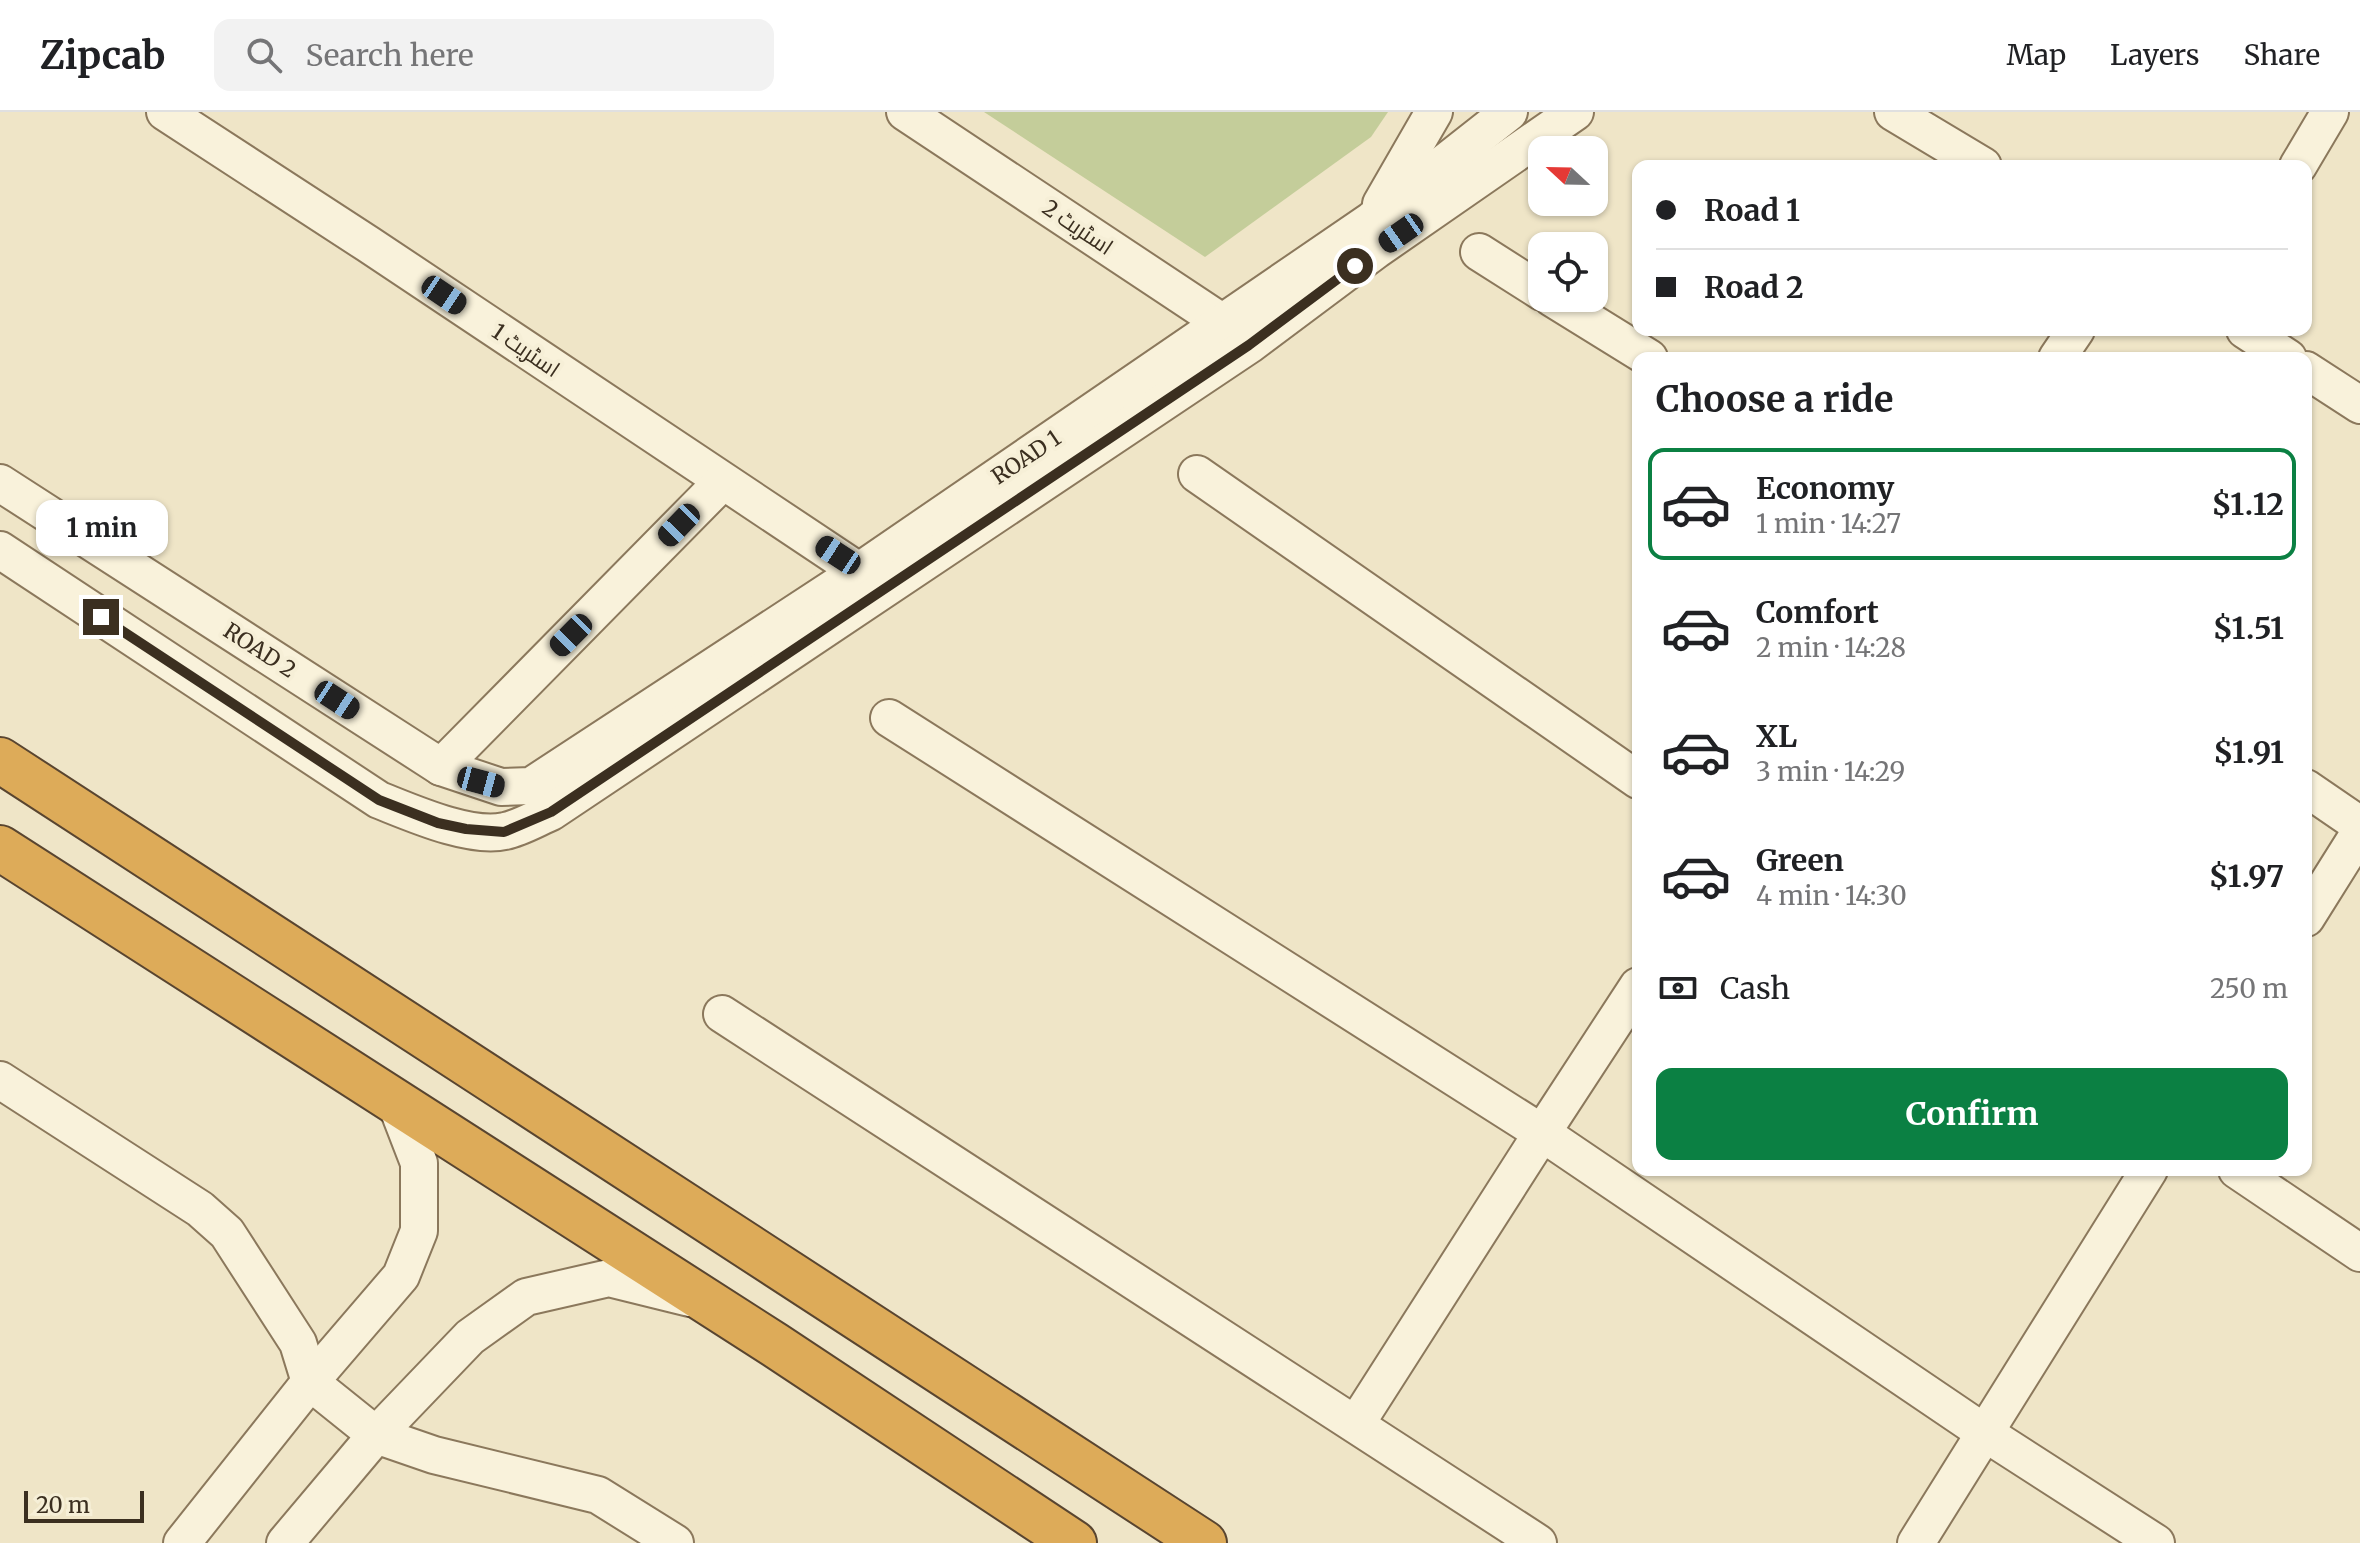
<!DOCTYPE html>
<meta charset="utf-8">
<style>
body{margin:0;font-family:Merriweather,Cairo,serif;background:#f2f2f2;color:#202124;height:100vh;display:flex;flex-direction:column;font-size:30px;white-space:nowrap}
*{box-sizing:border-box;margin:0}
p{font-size:26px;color:#757577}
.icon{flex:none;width:44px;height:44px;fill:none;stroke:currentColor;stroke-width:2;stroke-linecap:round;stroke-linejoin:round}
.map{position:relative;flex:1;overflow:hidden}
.drawer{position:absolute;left:1632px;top:240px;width:680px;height:824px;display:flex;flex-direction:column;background:#fff;border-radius:16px;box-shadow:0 2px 6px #0004}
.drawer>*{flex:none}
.banner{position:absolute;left:1632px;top:48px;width:680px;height:176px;border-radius:16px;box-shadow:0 2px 6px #0004;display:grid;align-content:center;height:176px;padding:0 24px;background:#fff}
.needle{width:52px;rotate:292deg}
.fabs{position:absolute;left:1528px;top:24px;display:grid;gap:16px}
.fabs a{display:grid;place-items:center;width:80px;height:80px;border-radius:16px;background:#fff;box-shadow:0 2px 6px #0004;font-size:40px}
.scale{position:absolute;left:24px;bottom:20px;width:120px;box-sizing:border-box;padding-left:8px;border:4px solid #3b2f20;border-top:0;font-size:22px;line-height:28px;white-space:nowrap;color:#3b2f20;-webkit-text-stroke:6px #f6efd7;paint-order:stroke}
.end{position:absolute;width:36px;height:36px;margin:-18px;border:10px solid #3b2f20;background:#fff;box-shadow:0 0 0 4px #fff}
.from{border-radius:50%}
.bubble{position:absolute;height:56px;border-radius:16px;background:#fff;box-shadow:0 2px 6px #0004;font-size:26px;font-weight:700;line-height:56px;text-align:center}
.car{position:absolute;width:24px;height:48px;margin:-24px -12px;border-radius:10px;box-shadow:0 0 6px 2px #0007;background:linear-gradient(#222 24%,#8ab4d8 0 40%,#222 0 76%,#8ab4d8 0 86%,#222 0)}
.banner b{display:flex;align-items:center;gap:28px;height:76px;font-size:30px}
.banner b+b{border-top:2px solid #e0e0e0}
.banner i{width:20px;height:20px;background:#202124}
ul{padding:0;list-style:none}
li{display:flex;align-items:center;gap:24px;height:112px;margin:0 16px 12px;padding:0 8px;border:4px solid transparent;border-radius:16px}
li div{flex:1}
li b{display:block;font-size:30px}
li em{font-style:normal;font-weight:700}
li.on{border-color:#0b8043}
li>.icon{width:72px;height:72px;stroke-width:1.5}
h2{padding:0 24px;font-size:36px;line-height:96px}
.pay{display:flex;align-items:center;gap:20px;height:88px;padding:0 24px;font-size:30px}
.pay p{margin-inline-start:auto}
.cta{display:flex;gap:16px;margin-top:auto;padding:16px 24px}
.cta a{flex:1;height:92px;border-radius:16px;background:#0b8043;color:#fff;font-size:32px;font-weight:700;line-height:92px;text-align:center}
header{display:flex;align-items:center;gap:48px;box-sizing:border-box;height:112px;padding:0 40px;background:#fff;border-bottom:2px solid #e0e0e0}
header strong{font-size:38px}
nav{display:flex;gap:44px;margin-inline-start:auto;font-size:28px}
.search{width:560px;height:72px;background:#f2f2f2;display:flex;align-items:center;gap:20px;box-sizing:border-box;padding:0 28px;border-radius:16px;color:#757577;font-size:30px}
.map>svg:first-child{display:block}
.green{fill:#c4cd9a}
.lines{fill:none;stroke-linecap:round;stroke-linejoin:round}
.street-casing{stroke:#8b785c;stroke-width:40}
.highway-casing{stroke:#594530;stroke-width:48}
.street{stroke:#f9f2db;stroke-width:36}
.highway{stroke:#ddab59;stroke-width:44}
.route{stroke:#3b2f20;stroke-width:10}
.labels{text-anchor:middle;stroke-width:8;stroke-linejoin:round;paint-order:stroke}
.street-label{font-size:22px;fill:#3b2f20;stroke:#f6efd7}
</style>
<header>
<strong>Zipcab</strong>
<div class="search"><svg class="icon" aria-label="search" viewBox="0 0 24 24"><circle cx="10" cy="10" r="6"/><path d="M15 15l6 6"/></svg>Search here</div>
<nav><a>Map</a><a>Layers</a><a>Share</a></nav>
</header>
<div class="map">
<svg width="2360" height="1431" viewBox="0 0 2360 1431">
<rect width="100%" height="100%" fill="#efe5c7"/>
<polygon class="green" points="984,0 1388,0 1371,25 1205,145"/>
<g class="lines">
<defs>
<g id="street">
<polyline points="165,0 368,132 878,472"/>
<polyline points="905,0 1223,211 1239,225"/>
<polyline points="1893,0 1983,54"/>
<polyline points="2298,54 2330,0"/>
<polyline points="1381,92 1434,0"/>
<polyline points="1479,140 1542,180"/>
<polyline points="1552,186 1649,246"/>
<polyline points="2245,218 2288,246"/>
<polyline points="2057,246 2076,218"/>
<polyline points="2306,258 2360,293"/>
<polyline points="1197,362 1638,668"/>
<polyline points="0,371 441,655 501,675 531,674 861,458 1372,108 1509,0"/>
<path d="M0,438l379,250c33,13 91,39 126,31 15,-3 32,-13 46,-19l698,-467 127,-95 199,-138"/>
<polyline points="889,606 1542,1021 1356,1312"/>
<polyline points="441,655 722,370"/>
<polyline points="2306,676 2360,713"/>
<polyline points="2306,806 2360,720"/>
<polyline points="1638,874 1542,1021 1985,1321 2156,1431"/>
<polyline points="722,902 1538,1431"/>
<polyline points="0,968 200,1097 227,1121 298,1231 310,1270 376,1323 434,1343 598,1383 675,1431"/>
<polyline points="2237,1058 2360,1141"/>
<polyline points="182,1431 310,1270 401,1164 419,1119 419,1051 395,989"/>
<polyline points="285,1431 376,1323 470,1225 526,1185 609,1166 690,1186"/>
<polyline points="1916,1431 2149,1058"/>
</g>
<g id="highway">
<polyline points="0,648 1204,1431"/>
<polyline points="0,736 775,1233 1074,1431"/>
</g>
</defs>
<use href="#street" class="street-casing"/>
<use href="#highway" class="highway-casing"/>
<use href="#street" class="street"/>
<use href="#highway" class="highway"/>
</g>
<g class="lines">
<polyline class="route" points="101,505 379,688 438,711 466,717 504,720 551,700 1249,233 1355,154"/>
</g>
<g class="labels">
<g class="street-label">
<text transform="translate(1078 115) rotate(34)" y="8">اسٹریٹ 2</text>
<text transform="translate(526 238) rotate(34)" y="8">اسٹریٹ 1</text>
<text transform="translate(1026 345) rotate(-34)" y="8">ROAD 1</text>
<text transform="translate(260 538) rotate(33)" y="8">ROAD 2</text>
</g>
</g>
</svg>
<div class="fabs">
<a><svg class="needle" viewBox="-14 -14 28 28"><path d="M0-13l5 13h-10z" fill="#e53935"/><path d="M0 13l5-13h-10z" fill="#757577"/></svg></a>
<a><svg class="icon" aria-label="locate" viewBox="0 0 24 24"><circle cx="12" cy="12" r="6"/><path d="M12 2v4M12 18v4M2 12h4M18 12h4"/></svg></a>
</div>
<div class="scale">20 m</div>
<i class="end from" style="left:1355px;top:154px"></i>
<i class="end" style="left:101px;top:505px"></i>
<div class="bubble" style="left:36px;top:388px;width:132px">1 min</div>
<i class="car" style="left:1401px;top:121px;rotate:235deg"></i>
<i class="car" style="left:444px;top:183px;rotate:124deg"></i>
<i class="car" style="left:679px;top:413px;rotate:224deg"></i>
<i class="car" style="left:838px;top:443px;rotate:303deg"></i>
<i class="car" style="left:571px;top:523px;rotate:225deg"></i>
<i class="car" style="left:337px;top:588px;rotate:123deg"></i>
<i class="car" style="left:481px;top:670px;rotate:105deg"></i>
<div class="banner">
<b><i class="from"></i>Road 1</b>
<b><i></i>Road 2</b>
</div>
<section class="drawer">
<h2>Choose a ride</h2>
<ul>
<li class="on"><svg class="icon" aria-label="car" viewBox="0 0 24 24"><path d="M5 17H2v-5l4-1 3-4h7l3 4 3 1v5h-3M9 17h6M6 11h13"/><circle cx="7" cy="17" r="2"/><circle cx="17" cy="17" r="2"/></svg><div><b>Economy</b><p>1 min · 14:27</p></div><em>$1.12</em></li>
<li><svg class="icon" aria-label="car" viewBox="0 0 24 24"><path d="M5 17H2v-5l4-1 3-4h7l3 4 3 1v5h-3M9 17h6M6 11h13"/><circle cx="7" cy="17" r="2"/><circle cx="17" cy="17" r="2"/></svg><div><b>Comfort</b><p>2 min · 14:28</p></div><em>$1.51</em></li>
<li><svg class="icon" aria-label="car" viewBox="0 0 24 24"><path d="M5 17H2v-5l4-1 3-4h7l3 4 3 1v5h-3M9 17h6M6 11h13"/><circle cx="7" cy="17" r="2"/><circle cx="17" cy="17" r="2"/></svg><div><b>XL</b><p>3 min · 14:29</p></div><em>$1.91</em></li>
<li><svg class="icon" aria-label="car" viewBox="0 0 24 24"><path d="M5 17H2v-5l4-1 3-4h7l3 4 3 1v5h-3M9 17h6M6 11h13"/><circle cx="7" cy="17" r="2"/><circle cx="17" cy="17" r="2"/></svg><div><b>Green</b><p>4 min · 14:30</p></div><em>$1.97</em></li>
</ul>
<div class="pay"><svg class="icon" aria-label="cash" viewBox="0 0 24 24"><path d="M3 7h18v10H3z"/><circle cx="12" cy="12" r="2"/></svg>Cash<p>250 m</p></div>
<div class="cta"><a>Confirm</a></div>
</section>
</div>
